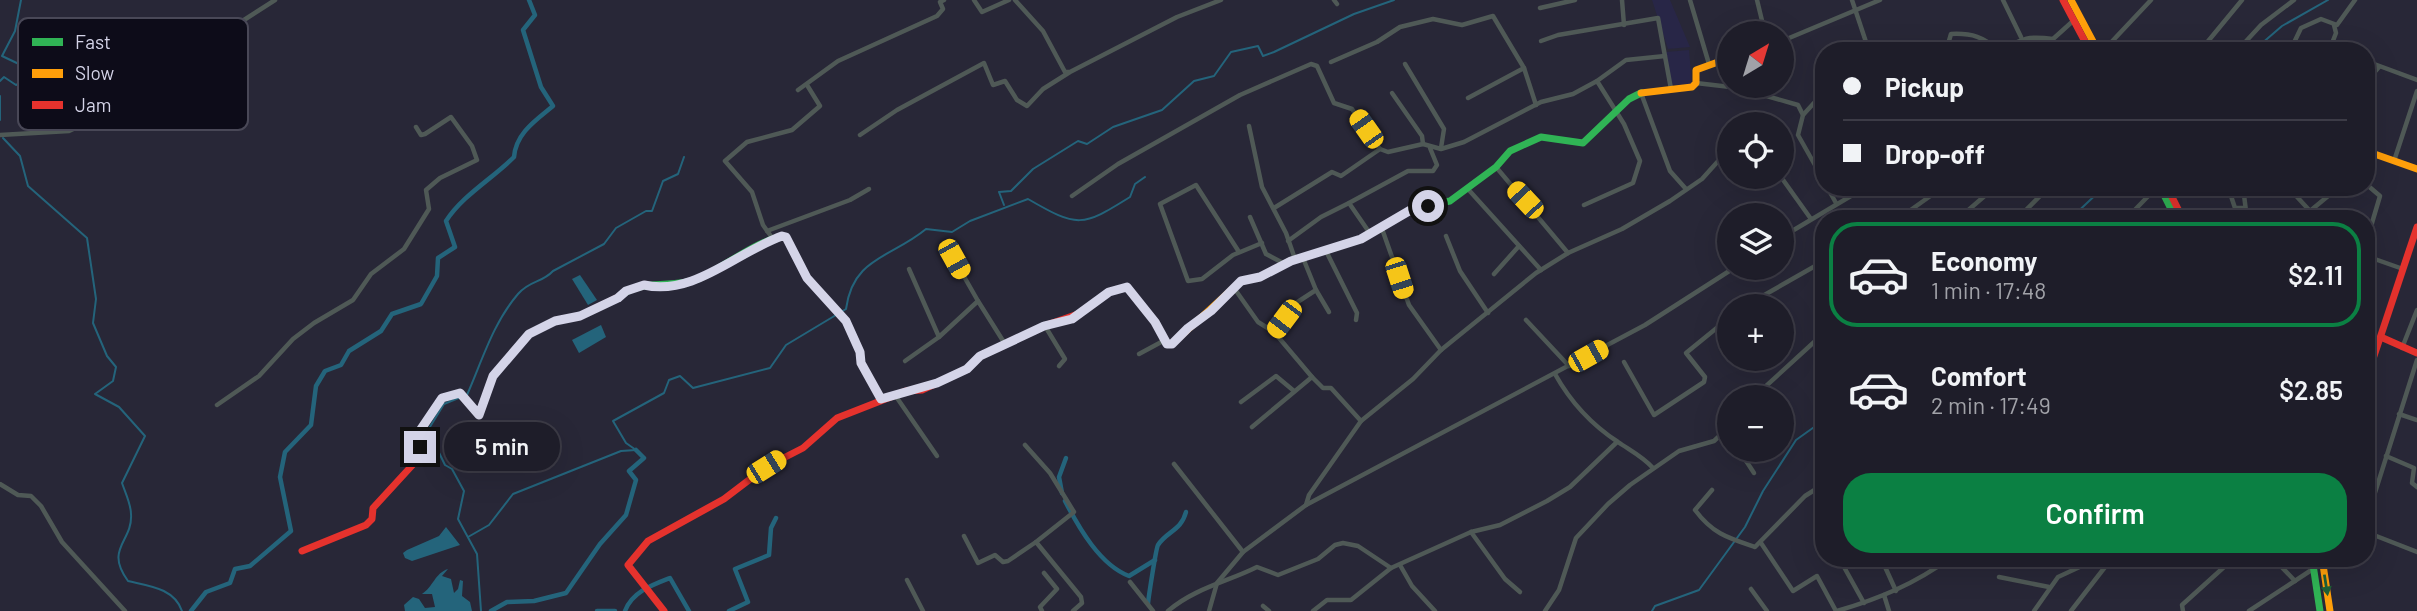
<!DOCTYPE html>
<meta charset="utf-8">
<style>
body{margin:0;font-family:Barlow,sans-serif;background:#2b2a35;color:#f1f3f6;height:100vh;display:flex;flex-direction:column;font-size:26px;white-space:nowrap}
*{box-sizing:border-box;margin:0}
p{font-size:23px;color:#a1a2a8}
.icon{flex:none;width:38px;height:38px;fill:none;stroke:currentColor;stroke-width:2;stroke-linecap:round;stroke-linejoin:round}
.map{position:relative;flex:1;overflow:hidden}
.panel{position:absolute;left:1815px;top:210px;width:560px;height:357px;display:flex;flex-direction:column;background:#1e1d29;border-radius:28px;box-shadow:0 7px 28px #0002,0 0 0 2px #3c3b46}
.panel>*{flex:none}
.banner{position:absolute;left:1815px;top:42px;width:560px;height:154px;border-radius:28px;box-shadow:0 7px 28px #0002,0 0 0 2px #3c3b46;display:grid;align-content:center;height:154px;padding:0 28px;background:#1e1d29}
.needle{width:46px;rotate:38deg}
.buttons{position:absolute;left:1717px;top:21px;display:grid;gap:14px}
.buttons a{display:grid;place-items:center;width:77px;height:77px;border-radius:50%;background:#1e1d29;box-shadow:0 7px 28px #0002,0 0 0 2px #3c3b46;font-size:35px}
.end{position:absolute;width:32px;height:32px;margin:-16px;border:9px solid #d4d4e8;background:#111;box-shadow:0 0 0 4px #111}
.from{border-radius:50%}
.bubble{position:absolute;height:49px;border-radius:24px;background:#1e1d29;box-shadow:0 7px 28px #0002,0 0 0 2px #3c3b46;font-size:23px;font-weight:600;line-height:49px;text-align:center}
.car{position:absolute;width:21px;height:42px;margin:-21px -10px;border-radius:9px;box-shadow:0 0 5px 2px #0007;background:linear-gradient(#f5c518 24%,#345 0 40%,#f5c518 0 76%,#345 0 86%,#f5c518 0)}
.banner b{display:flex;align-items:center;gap:24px;height:66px;font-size:26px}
.banner b+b{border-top:2px solid #3c3b46}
.banner i{width:18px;height:18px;background:#f1f3f6}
ul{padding:12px 0 0;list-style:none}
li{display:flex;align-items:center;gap:21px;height:105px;margin:0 14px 10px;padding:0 14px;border:4px solid transparent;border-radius:28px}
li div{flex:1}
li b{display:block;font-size:26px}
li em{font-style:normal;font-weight:600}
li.active{border-color:#0b8043}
li>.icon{width:63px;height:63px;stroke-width:1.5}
.cta{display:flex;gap:14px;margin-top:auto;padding:14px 28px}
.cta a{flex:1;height:80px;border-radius:28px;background:#0b8043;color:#fff;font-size:28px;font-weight:600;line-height:80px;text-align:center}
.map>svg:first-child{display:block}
.built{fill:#282647}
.water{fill:#24647b}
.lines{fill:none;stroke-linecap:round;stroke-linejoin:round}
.stream{stroke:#24647b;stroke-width:2}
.canal{stroke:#24647b;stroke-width:4.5}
.street{stroke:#4f5956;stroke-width:4.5}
.fast{stroke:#30b455;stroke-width:7}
.slow{stroke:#ff9f0a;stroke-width:7}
.jam{stroke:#e5322d;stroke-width:7}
.oneway{fill:#1e6037}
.route{stroke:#d4d4e8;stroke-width:9}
.key{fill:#0d0c19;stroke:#494857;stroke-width:2}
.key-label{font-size:19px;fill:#d4d4e8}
</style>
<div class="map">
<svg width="2417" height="611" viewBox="0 0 2417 611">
<rect width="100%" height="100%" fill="#282737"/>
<g class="built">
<polygon points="1652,0 1670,0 1690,47 1668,49"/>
<polygon points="1689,50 1692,84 1671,85 1666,52"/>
</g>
<g class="water">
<polygon points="580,275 597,300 588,305 572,279"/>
<polygon points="601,325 606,337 579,353 572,340"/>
<polygon points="446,527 460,545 412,561 405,558 403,553 407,550 439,536"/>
<path d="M448,569l-6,7 9,3 3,14 4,-4 2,-9 3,1 -1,15 8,6 2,9h-67l-1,-6 9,-8 6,2 6,9 10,-1 -3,-13h-10c11,-7 13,-21 26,-25z"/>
</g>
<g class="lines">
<g class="stream">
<polyline points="2253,51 2282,26 2328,0"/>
<polyline points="0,81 4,77 16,85 22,82 21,65 2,56 15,31 21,0"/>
<polyline points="0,96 0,120"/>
<path d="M3,138l17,18 8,30 59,52 9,61 -3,24 14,33 9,11 -3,14 -18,13 24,13 26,29 -23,47c3,9 9,21 9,31 2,28 -27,34 -3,67 21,5 46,7 54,30"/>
<polyline points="1004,205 999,192 1011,191 1033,169 1078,141 1087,144 1113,127 1162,110 1194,81 1214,76 1231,52 1258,46 1263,56 1274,52 1354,14 1394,0"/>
<polyline points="2070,219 2104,187"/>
<path d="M467,395c15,-34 26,-72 51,-101 12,-14 24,-11 35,-23l51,-27 12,-16 30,-17h6l11,-30 15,-7 6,-17"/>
<polyline points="461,397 444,404 428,430 445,465 452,469 464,491 458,519 477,554 481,611"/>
<path d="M468,537l21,-12 24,-31 108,-43 15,-1 -10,-7 -13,-22 51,-28 5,-13 11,-4 13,12 77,-20 16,-23 60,-36c7,-52 45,-51 80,-80l26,3 18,-11 58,-22c50,29 54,28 102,-2l5,-13 10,-7"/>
<polyline points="1652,611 1655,606 1699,590 1745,527 1763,491 1796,440 1824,420"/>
</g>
<g class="canal">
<polyline points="1062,493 1059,477 1066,458"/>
<path d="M1065,501c14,27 35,64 64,75l26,-16"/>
<path d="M1148,604c0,-3 8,-56 10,-59 9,-14 23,-14 28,-33"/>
<path d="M191,611l15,-19 24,-9 5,-14 15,-3 41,-35 -11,-54 5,-25 26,-27 5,-39 9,-15 16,-6 8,-14 32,-20 11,-17 29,-10 16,-28 1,-18 17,-11 -9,-26c17,-26 46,-42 68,-64 2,-24 22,-37 39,-51l-12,-19 -18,-57 12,-15 -6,-15"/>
<polyline points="491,611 507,602 534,601 566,593 600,544 626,515 636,480 629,471 644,458 636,450"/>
<polyline points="597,611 615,611"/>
<path d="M625,611c7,-19 27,-26 45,-33l19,33"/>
<polyline points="729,611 748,602 735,569 769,555 771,528 776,518"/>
</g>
<g class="street">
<polyline points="974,0 982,12 1009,0"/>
<polyline points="1015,0 1043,31 1065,72 1069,72"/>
<polyline points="1334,0 1337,4"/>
<polyline points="1622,0 1624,25"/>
<polyline points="1690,0 1709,64"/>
<polyline points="1757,0 1765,33"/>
<polyline points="1852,0 1867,45 1858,51"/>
<polyline points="2003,0 2021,37"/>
<polyline points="1540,8 1575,0"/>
<polyline points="1541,41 1558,35 1658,18 1671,89"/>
<polyline points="1782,41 1880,0"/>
<path d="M1946,51l5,-17c21,-1 33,3 48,17"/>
<path d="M2002,51c20,-14 28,-15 51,-12l20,-18"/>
<polyline points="2075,51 2086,44"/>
<polyline points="2103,51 2151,0"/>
<polyline points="2200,51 2242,0"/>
<polyline points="2237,51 2261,25 2294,0"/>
<polyline points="2290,51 2301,28 2321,19 2337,25 2355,0"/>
<polyline points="2329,51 2336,33 2334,25"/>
<polyline points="2366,61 2417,80"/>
<polyline points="1331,62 1377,42 1400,27 1433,19 1462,25 1493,16 1524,68 1536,105"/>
<polyline points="1405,64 1444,129 1441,148"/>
<polyline points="1597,81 1626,60 1665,56"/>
<polyline points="2366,82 2379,67"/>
<polyline points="1696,83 1739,88 1798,105 1803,115 1798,135 1824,181"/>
<polyline points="798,90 838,61 937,16 943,9 940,2 944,0"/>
<polyline points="1392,93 1422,136 1423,144"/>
<polyline points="1641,93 1670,171 1686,189"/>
<polyline points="1468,98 1524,68"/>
<polyline points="1803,115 1824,92"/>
<polyline points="1249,126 1262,187 1286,233 1295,259"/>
<polyline points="0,135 69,131 97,118 135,90 275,0"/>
<polyline points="860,135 897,110 984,63 993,85 1005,81 1017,100 1027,106 1043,89 1070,72 1177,17 1221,0"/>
<polyline points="1814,160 1824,153"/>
<polyline points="2394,161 2417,91"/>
<polyline points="1496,167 1568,253"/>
<polyline points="1781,177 1811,219"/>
<polyline points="2366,184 2380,196 2366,243"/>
<polyline points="1827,187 1836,203"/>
<polyline points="2228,187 2235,208 2244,208"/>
<polyline points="2243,187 2247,219"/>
<polyline points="2288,187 2310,211"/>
<polyline points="1467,188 1541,270"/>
<polyline points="1072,196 1118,164 1240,95 1311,64 1317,66 1334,103 1352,109 1380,149 1388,152 1423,144 1441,149 1464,142 1541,102 1573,94 1597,81 1624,124 1640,161 1633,183 1584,205"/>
<polyline points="1274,208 1332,172 1341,176 1380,149"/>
<polyline points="1250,217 1266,254 1285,264"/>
<polyline points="1898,219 1943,187"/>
<polyline points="1958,219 1995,187"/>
<polyline points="2017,219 2049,187"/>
<polyline points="2126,219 2157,187"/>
<polyline points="2308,219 2310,211 2339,187"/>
<polyline points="1381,226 1409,305 1441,350"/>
<polyline points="767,231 850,200 869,189"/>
<polyline points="1369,232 1349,203 1408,171 1433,171 1437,165 1430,148"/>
<polyline points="1446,236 1460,271 1488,313"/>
<polyline points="1782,237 1866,187"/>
<polyline points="773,239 763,225 752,192 725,161 747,142 792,130 820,106 807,85"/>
<polyline points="1288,241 1321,217 1349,203"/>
<polyline points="1326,251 1357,313 1356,320"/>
<polyline points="1239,252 1196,185 1160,204 1188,281 1202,279 1233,255 1262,243"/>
<polyline points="2366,256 2403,269"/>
<polyline points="954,259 978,301"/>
<polyline points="909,269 939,337 978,301 1005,344"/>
<polyline points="1494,274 1519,246"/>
<polyline points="1234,288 1258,322 1274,332"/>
<polyline points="1316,290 1329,312"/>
<polyline points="1745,306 1824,261"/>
<polyline points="1526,320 1569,366"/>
<polyline points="1045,326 1065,359 1059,366"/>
<polyline points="2402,348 2417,310"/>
<polyline points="1139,354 1165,340"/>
<polyline points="905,361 939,337"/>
<polyline points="1624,362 1654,415 1704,382 1705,377 1686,353 1729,318"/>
<path d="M1555,374c15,27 37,51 63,68 13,9 24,14 35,26"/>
<polyline points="1312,377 1323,388 1331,388 1361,421"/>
<polyline points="895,395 937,456"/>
<polyline points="1754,397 1824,333"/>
<polyline points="1241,402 1276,376 1294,391"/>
<polyline points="217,405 259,376 293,339 314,323 353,300 371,274 404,249 429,209 426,190 440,178 477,160 472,146 451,117 425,134 421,135 416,127"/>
<polyline points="2399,414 2417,420"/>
<polyline points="1252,427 1312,377 1274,332 1296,303 1316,290 1303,258"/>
<polyline points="1025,445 1050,473 1074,512 1036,542"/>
<polyline points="1739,450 1754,473"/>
<polyline points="2386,456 2414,468 2412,483 2417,487"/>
<polyline points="1174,464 1243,552"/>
<polyline points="0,484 18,495 31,496 41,506 62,542 125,611"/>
<path d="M1712,490l-17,20c18,24 33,28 60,37l50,-51 19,-12"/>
<polyline points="1306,505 1309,495 1361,421 1413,379 1441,350 1536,273 1568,253 1622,229 1670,201 1702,179 1729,149"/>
<polyline points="2366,521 2417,360"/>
<polyline points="1471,532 1505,579 1520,592"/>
<polyline points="2366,532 2417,552"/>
<polyline points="964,536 978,563 995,555 1003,562 1008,561 1036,542 1081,597 1082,603 1073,611"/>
<polyline points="1761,543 1793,591 1817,576 1836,611"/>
<polyline points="1839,558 1864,603"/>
<polyline points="1881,558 1896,591"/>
<polyline points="2273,558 2295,581"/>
<polyline points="1400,565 1412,586 1435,611"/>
<polyline points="1999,577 2049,587"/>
<polyline points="907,580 923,611"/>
<polyline points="1130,582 1153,611"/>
<polyline points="1751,589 1767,611"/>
<polyline points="1884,595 1889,611"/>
<polyline points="1263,606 1269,611"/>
<polyline points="1042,611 1040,607 1057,589 1044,573"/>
<path d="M1168,611c27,-23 59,-29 89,-44l21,8 40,-16 17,-14 8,-2 15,3 33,22"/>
<polyline points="1209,611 1217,583 1243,552 1306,505 1645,325 1734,268"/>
<polyline points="1313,611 1327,600 1351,600 1391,568 1471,532 1500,525 1547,501 1570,487 1617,442"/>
<polyline points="1545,611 1559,590 1576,538 1608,504 1630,485 1679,451 1714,441 1729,427"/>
<path d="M1837,611c41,-12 78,-27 113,-53"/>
<polyline points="2034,611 2058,577 2099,558"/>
<polyline points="2071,611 2112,558"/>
<polyline points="2183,611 2182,605 2234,558"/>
<polyline points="2249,611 2313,569"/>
</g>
<g class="fast">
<polyline points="2160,187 2176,219"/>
<polyline points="1290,261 1361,239 1414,208 1450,201 1496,167 1510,151 1541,137 1583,143 1629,99 1641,93"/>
<path d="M619,297c21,-19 53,-8 79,-18 22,-9 66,-44 88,-42l21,41 39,43 14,31 1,11 20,36"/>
<polyline points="2312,558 2320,611"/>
</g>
<g class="slow">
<polyline points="2071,0 2098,51"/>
<polyline points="1641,93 1692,87 1696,83 1696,70 1729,58"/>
<polyline points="2366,151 2417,169"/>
<polyline points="1078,314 1109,292 1127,287 1155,322 1167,344 1172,344 1241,281 1260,277 1290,261"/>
<polyline points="2322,558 2330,611"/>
</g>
<g class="jam">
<polyline points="2063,0 2090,51"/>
<polyline points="2167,187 2183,219"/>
<polyline points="2383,338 2417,353"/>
<polyline points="2366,380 2417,227"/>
<polyline points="302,551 366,525 372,519 373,508 418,459 419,432 442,398 460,393 479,415 493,376 529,334 555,321 580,316 619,297"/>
<polyline points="664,611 628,565 648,541 724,499 766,467 803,448 837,418 906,391 922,390 967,369 980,356 1044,326 1078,314"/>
</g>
</g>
<defs><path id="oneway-solid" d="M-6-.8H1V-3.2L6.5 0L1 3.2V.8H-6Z" transform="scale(1.75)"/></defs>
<use class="oneway" href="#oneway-solid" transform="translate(2326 585) rotate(81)"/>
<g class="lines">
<path class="route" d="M420,447l-1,-15 23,-34 18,-5 19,22 14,-39 36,-42 26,-13 25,-5 38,-18 8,-7 18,-6c50,11 91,-32 138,-49l4,1 21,41 39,43 14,31 1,11 20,36 56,-16 30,-14 13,-13 64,-30 28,-7 37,-27 18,-5 28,35 12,22h5l16,-16 23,-17 30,-30 19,-4 31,-16 70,-22 53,-31 14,-2"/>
</g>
<rect x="18" y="18" width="230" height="112" rx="10" class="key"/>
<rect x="32" y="38" width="31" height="8" fill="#30b455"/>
<rect x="32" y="69" width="31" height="9" fill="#ff9f0a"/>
<rect x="32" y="101" width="31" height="8" fill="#e5322d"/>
<g class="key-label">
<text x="75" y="49">Fast</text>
<text x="75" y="80">Slow</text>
<text x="75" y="112">Jam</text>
</g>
</svg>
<div class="buttons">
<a><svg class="needle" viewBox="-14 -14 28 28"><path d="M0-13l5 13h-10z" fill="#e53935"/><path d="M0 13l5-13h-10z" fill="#a1a2a8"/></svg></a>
<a><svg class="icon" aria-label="locate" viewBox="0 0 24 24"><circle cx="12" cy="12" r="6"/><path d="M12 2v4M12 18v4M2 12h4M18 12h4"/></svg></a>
<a><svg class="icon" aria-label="layers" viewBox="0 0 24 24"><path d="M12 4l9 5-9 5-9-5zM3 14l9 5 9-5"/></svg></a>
<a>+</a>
<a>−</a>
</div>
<i class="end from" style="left:1428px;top:206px"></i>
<i class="end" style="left:420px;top:447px"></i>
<div class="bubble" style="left:444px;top:422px;width:116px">5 min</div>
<i class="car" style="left:1366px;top:129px;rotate:325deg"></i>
<i class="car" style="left:1525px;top:200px;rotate:317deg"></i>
<i class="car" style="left:954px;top:259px;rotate:151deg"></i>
<i class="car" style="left:1399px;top:278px;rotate:162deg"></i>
<i class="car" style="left:1284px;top:319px;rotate:217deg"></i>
<i class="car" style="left:1588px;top:356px;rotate:61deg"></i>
<i class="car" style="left:766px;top:467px;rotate:58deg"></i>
<div class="banner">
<b><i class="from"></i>Pickup</b>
<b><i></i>Drop-off</b>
</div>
<section class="panel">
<ul>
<li class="active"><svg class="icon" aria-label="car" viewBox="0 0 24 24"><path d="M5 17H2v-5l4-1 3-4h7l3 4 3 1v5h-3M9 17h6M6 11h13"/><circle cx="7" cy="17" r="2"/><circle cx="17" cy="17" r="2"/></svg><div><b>Economy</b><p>1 min · 17:48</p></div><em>$2.11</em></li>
<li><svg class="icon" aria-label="car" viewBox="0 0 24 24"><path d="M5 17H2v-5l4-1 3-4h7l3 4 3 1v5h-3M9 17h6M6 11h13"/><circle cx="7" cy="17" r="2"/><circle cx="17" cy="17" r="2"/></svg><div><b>Comfort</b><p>2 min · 17:49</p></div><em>$2.85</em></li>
</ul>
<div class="cta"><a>Confirm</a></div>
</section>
</div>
